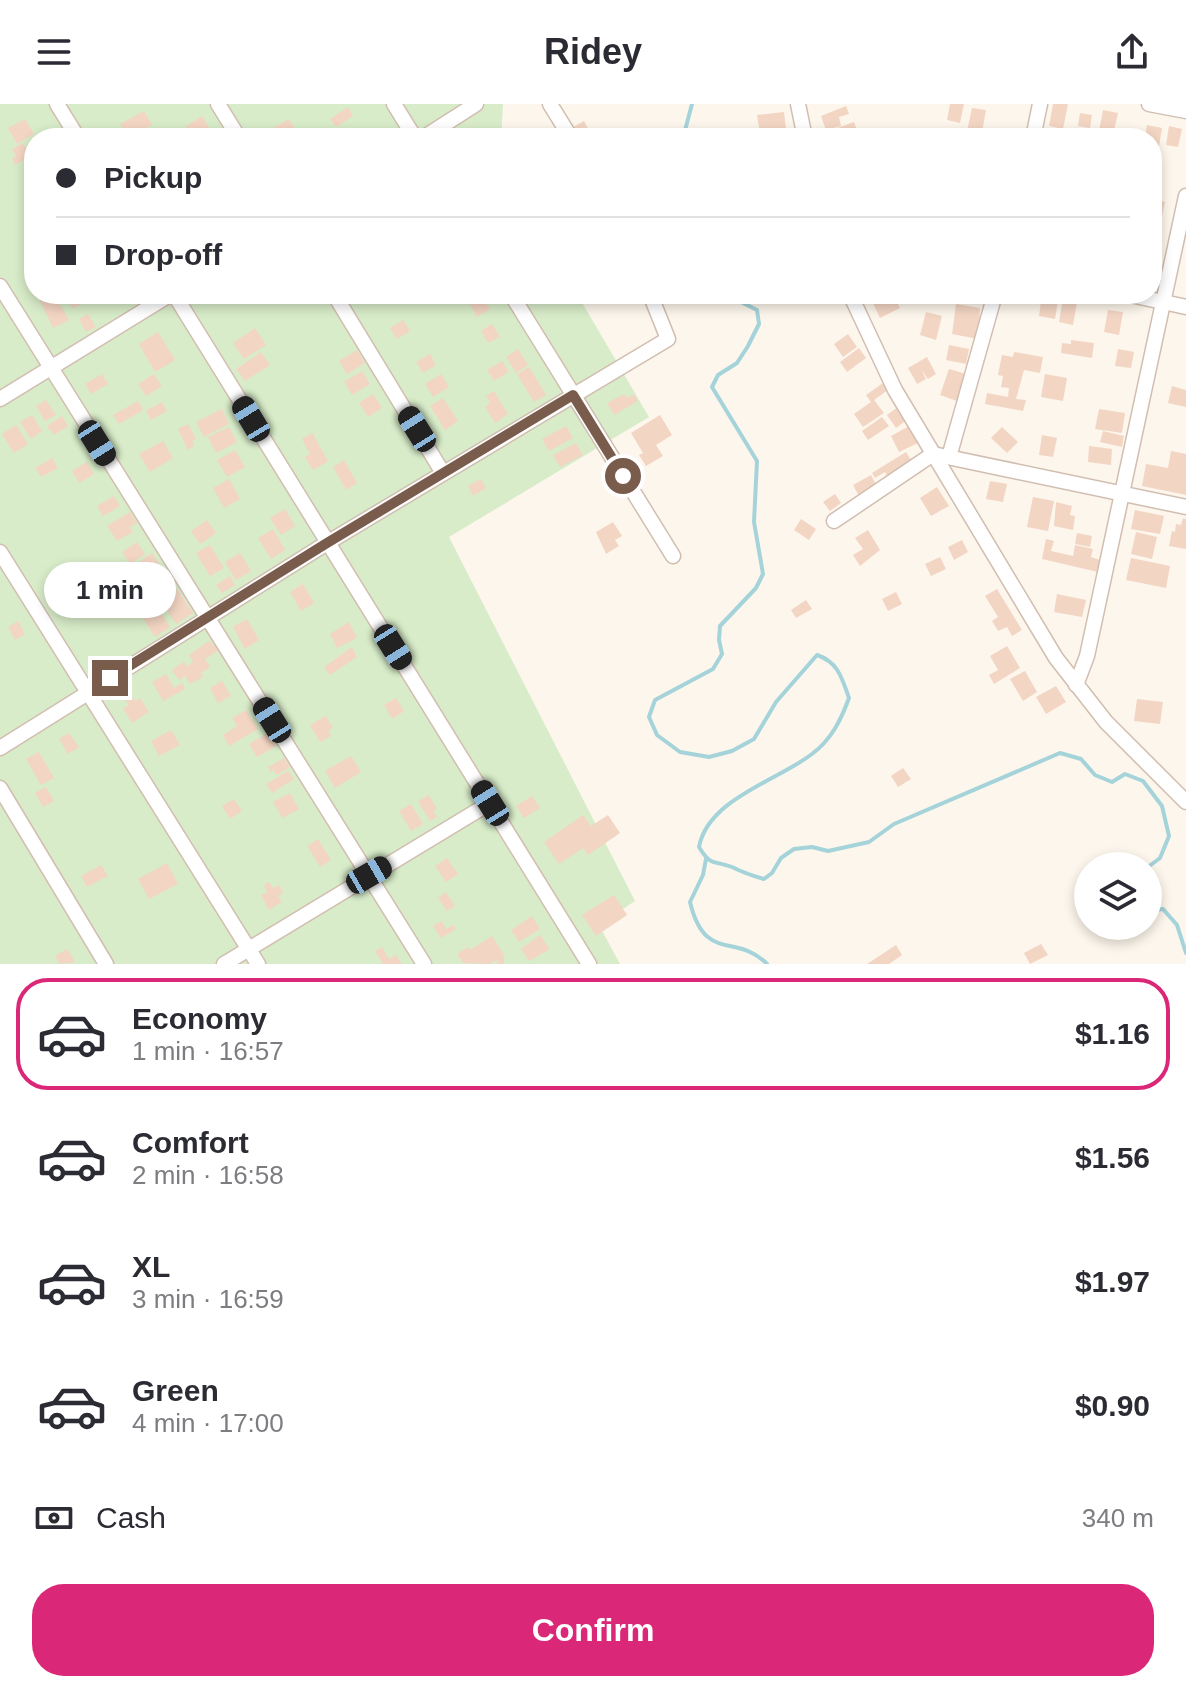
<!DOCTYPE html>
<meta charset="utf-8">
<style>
body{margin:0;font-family:Helvetica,sans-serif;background:#f7f7f7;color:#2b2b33;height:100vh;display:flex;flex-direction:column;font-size:30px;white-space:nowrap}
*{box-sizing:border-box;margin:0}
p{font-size:26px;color:#7c7c81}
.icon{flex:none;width:44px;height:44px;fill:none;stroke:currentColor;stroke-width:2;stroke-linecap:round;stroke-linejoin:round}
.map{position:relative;height:860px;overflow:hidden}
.panel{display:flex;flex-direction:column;background:#fff;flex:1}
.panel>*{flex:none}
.hud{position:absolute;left:24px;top:24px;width:1138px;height:176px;border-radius:32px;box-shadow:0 4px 12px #0003;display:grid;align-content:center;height:176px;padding:0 32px;background:#fff}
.tools{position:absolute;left:1074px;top:748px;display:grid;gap:16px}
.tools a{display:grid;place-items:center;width:88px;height:88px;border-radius:50%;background:#fff;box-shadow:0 4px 12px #0003;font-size:40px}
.end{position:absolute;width:36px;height:36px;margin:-18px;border:10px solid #7a5c4d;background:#fff;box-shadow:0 0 0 4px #fff}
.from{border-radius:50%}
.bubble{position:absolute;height:56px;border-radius:28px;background:#fff;box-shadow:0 4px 12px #0003;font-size:26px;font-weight:700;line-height:56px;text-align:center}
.car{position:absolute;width:24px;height:48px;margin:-24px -12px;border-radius:10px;box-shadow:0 0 6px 2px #0007;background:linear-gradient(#222 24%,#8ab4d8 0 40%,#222 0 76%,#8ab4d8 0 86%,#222 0)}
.hud b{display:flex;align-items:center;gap:28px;height:76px;font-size:30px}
.hud b+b{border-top:2px solid #e1e1e2}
.hud i{width:20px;height:20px;background:#2b2b33}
ul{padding:14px 0 0;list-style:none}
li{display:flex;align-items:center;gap:24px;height:112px;margin:0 16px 12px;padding:0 16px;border:4px solid transparent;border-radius:32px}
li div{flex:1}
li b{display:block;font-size:30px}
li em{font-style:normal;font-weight:700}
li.active{border-color:#db2777}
li>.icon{width:72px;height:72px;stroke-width:1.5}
.pay{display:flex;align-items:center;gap:20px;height:88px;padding:0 32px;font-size:30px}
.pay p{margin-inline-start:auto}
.primary-button{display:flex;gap:16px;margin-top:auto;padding:16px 32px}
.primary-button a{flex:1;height:92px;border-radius:32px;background:#db2777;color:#fff;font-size:32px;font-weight:700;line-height:92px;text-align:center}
header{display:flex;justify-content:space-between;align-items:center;height:104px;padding:0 32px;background:#fff;font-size:36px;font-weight:700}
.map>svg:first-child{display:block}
.green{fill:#d8ecc9}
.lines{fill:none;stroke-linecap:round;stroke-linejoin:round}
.stream{stroke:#a5d3da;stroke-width:4}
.building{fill:#f3d5c3}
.minor-casing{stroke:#d1beb0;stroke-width:17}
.minor{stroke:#fff;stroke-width:14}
.route{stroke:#7a5c4d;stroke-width:10}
</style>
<header><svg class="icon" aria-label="menu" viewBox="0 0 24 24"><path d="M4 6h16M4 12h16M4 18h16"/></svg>Ridey<svg class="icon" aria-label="share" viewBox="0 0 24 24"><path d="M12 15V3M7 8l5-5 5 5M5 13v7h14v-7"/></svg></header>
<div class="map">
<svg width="1186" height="860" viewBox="0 0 1186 860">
<rect width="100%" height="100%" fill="#fdf6ec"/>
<polygon class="green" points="0,0 503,0 501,34 34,34 34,190 577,190 649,313 449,433 635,797 599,821 620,860 0,860"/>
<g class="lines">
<g class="stream">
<polyline points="683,34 692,0"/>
<path d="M725,190l32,16 2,14 -11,22 -11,17 -19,12 -6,12 45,74 -3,61 9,52 -7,14 -36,38 -1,14 3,14 -9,15 -58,31 -6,17 8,18 23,17 29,5 23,-6 22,-12 22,-37 41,-47c21,7 25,23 32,43 -8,22 -18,42 -37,56 -35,27 -104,45 -113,93 12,20 15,13 33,20 10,5 21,9 32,12l8,-6 9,-15 13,-9 18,-2 16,4 41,-9 25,-18 166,-71 21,6 14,16 17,7 13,-8 18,7 19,25 7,30 -9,22 -12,9"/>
<path d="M706,755l-3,16 -13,27c15,62 46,30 77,62"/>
<polyline points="1113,762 1125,762"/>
<polyline points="1148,807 1163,805 1177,821 1186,849"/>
</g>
</g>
<g class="building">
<polygon points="950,0 964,0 960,19 947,16"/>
<polygon points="1053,0 1068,0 1063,25 1049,22"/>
<polygon points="846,2 849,10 839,13 841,22 826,26 821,12"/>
<polygon points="348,3 353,12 336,23 330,15"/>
<polygon points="972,4 986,6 981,34 966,32"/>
<polygon points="1103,6 1118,9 1113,31 1099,27"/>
<polygon points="144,7 152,21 127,34 120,20"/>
<polygon points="784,8 786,25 760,29 757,11"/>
<polygon points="1080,9 1092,11 1090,24 1078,22"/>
<polygon points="202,12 209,24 193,34 186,22"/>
<polygon points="25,15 34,30 17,40 8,24"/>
<polygon points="289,15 298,30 292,34 273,34 268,27"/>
<polygon points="584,17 591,30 584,34 572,34 568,26"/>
<polygon points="854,18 860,34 828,34 826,28"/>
<polygon points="1147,21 1162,24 1159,42 1152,41 1152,34 1145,34"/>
<polygon points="1169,22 1182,25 1178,43 1166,41"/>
<polygon points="23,39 31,52 15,61 12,54 16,52 12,45"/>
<polygon points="1152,95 1165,98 1162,112 1152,110"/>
<polygon points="43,190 54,190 69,216 53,224 38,193"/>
<polygon points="72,190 82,190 86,196 73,205 65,192"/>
<polygon points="880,190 893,190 900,204 880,214 871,195"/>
<polygon points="1042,190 1059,190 1055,215 1039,212"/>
<polygon points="483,193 490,205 477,213 470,200"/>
<polygon points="1063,195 1077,198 1073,221 1059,218"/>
<polygon points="956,200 980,204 978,235 952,230"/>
<polygon points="1108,206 1123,208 1119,231 1104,228"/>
<polygon points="926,208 942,212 936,236 920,231"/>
<polygon points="88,210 96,223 86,228 79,215"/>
<polygon points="403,216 410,227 397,235 390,224"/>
<polygon points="492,220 500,233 488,239 481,227"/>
<polygon points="255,224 266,241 244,255 233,239"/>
<polygon points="158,228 175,256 155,268 139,240"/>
<polygon points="848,230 857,243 843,253 834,240"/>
<polygon points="1071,236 1094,239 1092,254 1061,249 1062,239 1071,240"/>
<polygon points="949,241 969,245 966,260 946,256"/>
<polygon points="859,244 866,254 847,268 840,258"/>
<polygon points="518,245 528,261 516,269 506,253"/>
<polygon points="1118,245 1134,248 1131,264 1115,262"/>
<polygon points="357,246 365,259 347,270 339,257"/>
<polygon points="261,248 270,261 245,277 236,265"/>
<polygon points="1014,248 1043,253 1040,269 1024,266 1016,295 1026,296 1023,307 985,300 987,289 1008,293 1009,284 1001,283 1003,272 998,271 1002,251 1013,253"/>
<polygon points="430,250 436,261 423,269 416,258"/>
<polygon points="927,253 936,270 928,275 921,265 926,275 917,280 908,264"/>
<polygon points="502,257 509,268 494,277 487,266"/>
<polygon points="529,263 546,291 534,298 517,270"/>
<polygon points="949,265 966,270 957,297 940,291"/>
<polygon points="362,267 370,280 352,291 344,278"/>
<polygon points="102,270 108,280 91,290 85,280"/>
<polygon points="154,270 162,282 146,292 138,280"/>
<polygon points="441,270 449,283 433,293 425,280"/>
<polygon points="1045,270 1067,274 1063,297 1041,293"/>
<polygon points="883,279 888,286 874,296 884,309 863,323 854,310 871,298 866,291"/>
<polygon points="1172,282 1186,286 1186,303 1168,299"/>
<polygon points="494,287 508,310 495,319 485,303 490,299 486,292"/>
<polygon points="373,290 382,304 368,313 359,299"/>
<polygon points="624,290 627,294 634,290 638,297 614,311 607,299"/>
<polygon points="443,294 458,317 445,326 430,302"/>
<polygon points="46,296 56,311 45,317 36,302"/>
<polygon points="138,297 143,306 119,320 113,311"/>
<polygon points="162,298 167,307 151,316 146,307"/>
<polygon points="899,302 908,315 896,324 887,311"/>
<polygon points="222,305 229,320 204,333 196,318"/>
<polygon points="1099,305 1125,309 1122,329 1095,325"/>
<polygon points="32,311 42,327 31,335 20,318"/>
<polygon points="660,311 672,331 656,341 663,352 646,362 639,351 643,349 631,329"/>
<polygon points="62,312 68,322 54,331 47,322"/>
<polygon points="882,313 889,322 868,336 862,327"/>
<polygon points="188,320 196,335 192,337 194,342 188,346 178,325"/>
<polygon points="16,321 28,340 14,349 2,330"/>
<polygon points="911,321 920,338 899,348 891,332"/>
<polygon points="566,322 573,334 549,347 542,335"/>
<polygon points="229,323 237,338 216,349 208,333"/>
<polygon points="1002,323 1018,338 1007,349 991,334"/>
<polygon points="1103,327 1124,332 1122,343 1100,338"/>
<polygon points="312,329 328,357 313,366 305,353 310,350 302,335"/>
<polygon points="1042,331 1057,334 1053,353 1039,351"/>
<polygon points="163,337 173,354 150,368 139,350"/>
<polygon points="576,339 583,351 560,363 553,351"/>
<polygon points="1089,342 1112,345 1111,361 1088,358"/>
<polygon points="235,346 245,363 227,373 217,356"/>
<polygon points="1171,347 1186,350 1186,391 1142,382 1146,360 1168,364"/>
<polygon points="906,348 914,361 889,376 885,368 875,374 872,369"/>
<polygon points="52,354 58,364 41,373 35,364"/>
<polygon points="344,356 357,379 346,386 333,363"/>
<polygon points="87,358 94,370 79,379 72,367"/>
<polygon points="871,371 878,384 860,394 853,381"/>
<polygon points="229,375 240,395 224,404 213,384"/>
<polygon points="481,375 486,384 473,392 468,382"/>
<polygon points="990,377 1007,380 1003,398 986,395"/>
<polygon points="937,383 949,402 931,412 920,394"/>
<polygon points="835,390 841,399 830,407 823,398"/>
<polygon points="114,392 120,402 103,412 97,402"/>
<polygon points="1033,393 1054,397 1048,427 1027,423"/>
<polygon points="1056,398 1072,402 1070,411 1075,412 1073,426 1054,422"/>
<polygon points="285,405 295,422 281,431 270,414"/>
<polygon points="1135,406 1164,412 1160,430 1131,425"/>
<polygon points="130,408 137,419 130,423 133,428 117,437 107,422"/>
<polygon points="1183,414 1186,415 1186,445 1169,442 1172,427 1175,428 1176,420 1181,421"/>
<polygon points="801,415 816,425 809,436 794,426"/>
<polygon points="207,416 216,429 200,440 191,427"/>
<polygon points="613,418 622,432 615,436 619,442 606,450 596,428"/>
<polygon points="273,425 285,446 271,455 258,434"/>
<polygon points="868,426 880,446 860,462 853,451 863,445 855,434"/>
<polygon points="1136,428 1157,433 1152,455 1131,450"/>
<polygon points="1077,429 1092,432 1090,443 1075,440"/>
<polygon points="1046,435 1054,437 1051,447 1073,452 1075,441 1093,445 1091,453 1100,456 1098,468 1042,455"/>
<polygon points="962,436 968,448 954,456 948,443"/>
<polygon points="137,438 145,450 130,460 122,448"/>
<polygon points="210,441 224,464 210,472 196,449"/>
<polygon points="152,449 162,464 148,473 143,465 139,468 134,461"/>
<polygon points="240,449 251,467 236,476 225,458"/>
<polygon points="940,453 946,465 931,472 925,460"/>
<polygon points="1131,454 1170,462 1166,484 1126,476"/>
<polygon points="162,468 171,482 160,489 151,475"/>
<polygon points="230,472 235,481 222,489 216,481"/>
<polygon points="105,476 114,491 87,507 78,493"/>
<polygon points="142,479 170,523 155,533 127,488"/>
<polygon points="303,480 314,499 301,507 290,488"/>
<polygon points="73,482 80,491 61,503 55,493"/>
<polygon points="177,485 193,509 176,520 160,496"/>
<polygon points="997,485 1022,526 1012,532 1007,523 998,527 992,517 998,513 985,492"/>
<polygon points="896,488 902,500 888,507 882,495"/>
<polygon points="1057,490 1086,496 1082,513 1054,508"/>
<polygon points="806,496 812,505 796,514 791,506"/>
<polygon points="247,515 259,536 245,545 233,523"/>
<polygon points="18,517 25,530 15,536 8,523"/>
<polygon points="349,518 357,534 337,544 330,530"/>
<polygon points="209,537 219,546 205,555 210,563 201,569 203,573 190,580 185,572 179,576 172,566 184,558 187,562 193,558 189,551"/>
<polygon points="1007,542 1020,564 994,580 989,571 998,566 990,552"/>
<polygon points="352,543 357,553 330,571 324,563"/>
<polygon points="1025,567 1037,588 1023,597 1010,575"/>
<polygon points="166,570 174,584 182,579 185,585 163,597 152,578"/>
<polygon points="222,577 231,592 218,599 210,584"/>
<polygon points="1056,582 1066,598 1046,610 1036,593"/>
<polygon points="129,589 135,597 140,594 149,608 132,619 123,605 129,601 123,593"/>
<polygon points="396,594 404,607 392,615 384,601"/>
<polygon points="1137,595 1163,598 1160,620 1134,617"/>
<polygon points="246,606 258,625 229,642 223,631 237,622 232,614"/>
<polygon points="326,612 333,624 328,627 331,632 320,638 310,621"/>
<polygon points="171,626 180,641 159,652 151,637"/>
<polygon points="69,629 79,643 68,650 59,635"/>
<polygon points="268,629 276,642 257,653 249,640"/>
<polygon points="39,648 54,674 41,681 26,655"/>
<polygon points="351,652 361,668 335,684 325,667"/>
<polygon points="284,654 290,663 277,671 273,666 271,668 268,663"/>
<polygon points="903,664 911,675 898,683 891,672"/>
<polygon points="288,667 294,675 272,689 266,680"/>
<polygon points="46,683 54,697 43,703 35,689"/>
<polygon points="290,689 299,705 282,714 273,698"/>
<polygon points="429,691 437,705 433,707 437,713 430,717 418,697"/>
<polygon points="532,692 540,704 524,714 516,702"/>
<polygon points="234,695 242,707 230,715 222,702"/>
<polygon points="411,700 423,720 411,727 399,707"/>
<polygon points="583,711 591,722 608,711 620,729 588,751 583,744 559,760 544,738"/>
<polygon points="318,735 331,756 320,763 307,742"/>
<polygon points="447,754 458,770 446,778 435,762"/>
<polygon points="167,759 178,780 149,795 138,775"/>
<polygon points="101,761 108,772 87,783 81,772"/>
<polygon points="269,778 273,784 279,781 283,789 278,792 282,798 269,806 261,791 267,788 264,781"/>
<polygon points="446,788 455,802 447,807 438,794"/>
<polygon points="614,791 627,811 596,832 582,811"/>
<polygon points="532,812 540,825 519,838 511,826"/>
<polygon points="442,817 446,825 454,821 456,825 441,834 433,822"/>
<polygon points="540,831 550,845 529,857 521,845"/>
<polygon points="492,832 504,851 504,860 498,860 496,856 490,860 463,859 457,850 468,843 470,846"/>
<polygon points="1041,840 1048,851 1030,860 1024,849"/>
<polygon points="896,841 902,851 889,860 867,860"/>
<polygon points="382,843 389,855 396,851 402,860 383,860 375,847"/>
<polygon points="67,845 75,858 60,860 55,852"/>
</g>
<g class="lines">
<defs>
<g id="minor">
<polyline points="57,0 78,34"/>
<polyline points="218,0 239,34"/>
<polyline points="394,0 415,34"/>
<polyline points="550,0 571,34"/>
<polyline points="798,0 805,34"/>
<polyline points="1149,0 1186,7"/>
<polyline points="423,34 476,0"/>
<polyline points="1033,34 1040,0"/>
<polyline points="0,182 424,860"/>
<polyline points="174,190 589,860"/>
<polyline points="334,190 443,369"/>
<polyline points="511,190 673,452"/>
<polyline points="850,190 895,286 1056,554 1106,618 1186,698"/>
<polyline points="1126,190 1186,203"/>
<polyline points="0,295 171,190"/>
<polyline points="933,350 1186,403"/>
<polyline points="949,353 995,190"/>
<polyline points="834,417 933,350"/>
<polyline points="0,448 258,860"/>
<polyline points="1076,581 1087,552 1186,92"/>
<polyline points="0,644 327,439 668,235 650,190"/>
<polyline points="0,684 106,860"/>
<polyline points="224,860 490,699"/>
</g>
</defs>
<use href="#minor" class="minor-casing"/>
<use href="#minor" class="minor"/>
</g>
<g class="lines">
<polyline class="route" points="110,574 327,439 573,291 623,372"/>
</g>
</svg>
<div class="tools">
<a><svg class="icon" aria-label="layers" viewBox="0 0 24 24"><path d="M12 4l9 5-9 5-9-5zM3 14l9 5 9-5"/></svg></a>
</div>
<i class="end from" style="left:623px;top:372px"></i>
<i class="end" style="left:110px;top:574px"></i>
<div class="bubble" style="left:44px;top:458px;width:132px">1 min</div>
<i class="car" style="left:251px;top:315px;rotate:329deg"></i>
<i class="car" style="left:417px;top:325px;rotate:328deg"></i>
<i class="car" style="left:97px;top:339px;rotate:148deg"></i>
<i class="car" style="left:393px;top:543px;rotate:148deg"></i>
<i class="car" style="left:272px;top:616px;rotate:328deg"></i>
<i class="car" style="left:490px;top:699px;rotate:328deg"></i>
<i class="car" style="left:369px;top:771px;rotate:60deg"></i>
<div class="hud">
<b><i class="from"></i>Pickup</b>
<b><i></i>Drop-off</b>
</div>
</div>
<section class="panel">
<ul>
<li class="active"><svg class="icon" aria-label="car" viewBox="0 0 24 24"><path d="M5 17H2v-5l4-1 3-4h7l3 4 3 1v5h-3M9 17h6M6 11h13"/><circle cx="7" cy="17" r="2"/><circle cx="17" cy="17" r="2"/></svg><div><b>Economy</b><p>1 min · 16:57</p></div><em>$1.16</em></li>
<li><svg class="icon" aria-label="car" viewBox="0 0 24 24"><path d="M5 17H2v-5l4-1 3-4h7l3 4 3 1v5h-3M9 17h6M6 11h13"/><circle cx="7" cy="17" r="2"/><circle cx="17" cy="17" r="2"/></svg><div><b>Comfort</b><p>2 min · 16:58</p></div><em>$1.56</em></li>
<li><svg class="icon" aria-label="car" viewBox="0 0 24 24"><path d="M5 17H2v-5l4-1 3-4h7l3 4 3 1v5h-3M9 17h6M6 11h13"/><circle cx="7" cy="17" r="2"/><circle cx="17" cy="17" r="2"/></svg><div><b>XL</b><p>3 min · 16:59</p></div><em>$1.97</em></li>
<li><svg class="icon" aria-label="car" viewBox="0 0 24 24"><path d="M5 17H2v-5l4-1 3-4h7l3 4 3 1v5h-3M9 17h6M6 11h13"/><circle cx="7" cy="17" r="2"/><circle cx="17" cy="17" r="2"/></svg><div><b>Green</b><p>4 min · 17:00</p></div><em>$0.90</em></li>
</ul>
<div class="pay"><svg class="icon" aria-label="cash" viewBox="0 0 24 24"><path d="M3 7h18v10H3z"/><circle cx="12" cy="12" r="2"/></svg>Cash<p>340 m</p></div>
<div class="primary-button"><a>Confirm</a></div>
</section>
